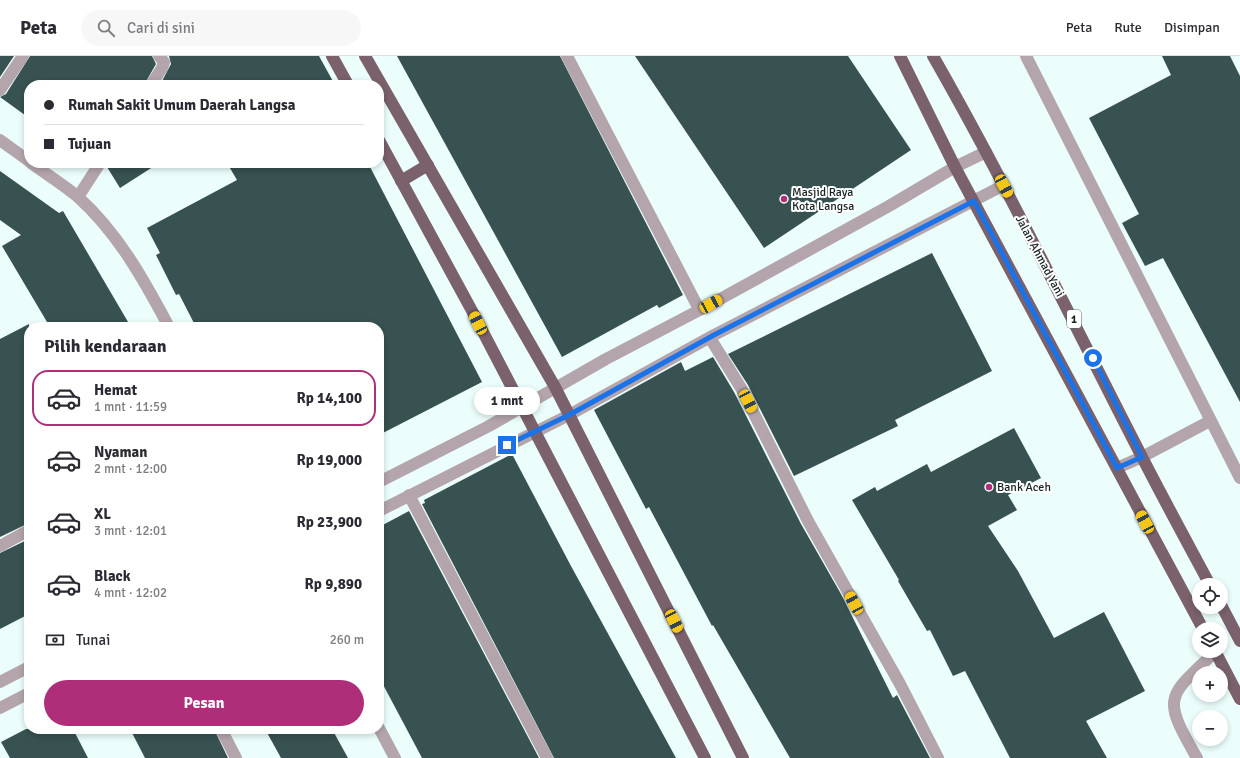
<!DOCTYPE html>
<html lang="id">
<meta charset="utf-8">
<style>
body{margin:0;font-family:Signika,sans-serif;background:#f7f7f7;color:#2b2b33;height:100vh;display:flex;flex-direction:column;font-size:15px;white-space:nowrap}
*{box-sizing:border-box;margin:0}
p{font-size:13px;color:#7c7c81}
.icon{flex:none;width:22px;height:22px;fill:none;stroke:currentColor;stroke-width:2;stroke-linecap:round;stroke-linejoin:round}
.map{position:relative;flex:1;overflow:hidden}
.panel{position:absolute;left:24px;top:266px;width:360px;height:412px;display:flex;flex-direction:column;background:#fff;border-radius:16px;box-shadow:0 2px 6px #0003}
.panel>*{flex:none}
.hud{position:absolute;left:24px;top:24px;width:360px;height:88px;border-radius:16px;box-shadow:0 2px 6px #0003;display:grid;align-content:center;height:88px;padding:0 20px;background:#fff}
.tools{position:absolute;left:1192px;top:522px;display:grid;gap:8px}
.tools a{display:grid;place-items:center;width:36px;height:36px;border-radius:50%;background:#fff;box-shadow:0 2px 6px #0003;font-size:20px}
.end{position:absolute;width:18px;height:18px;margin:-9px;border:5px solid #1a73e8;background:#fff;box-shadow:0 0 0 2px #fff}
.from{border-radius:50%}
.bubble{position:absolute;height:28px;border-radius:14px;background:#fff;box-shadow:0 2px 6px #0003;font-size:13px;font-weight:800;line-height:28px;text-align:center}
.car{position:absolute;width:12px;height:24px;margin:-12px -6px;border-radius:5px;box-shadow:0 0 3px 1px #0007;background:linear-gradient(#f5c518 24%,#345 0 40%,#f5c518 0 76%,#345 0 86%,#f5c518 0)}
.hud b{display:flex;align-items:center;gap:14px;height:38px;font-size:15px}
.hud b+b{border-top:1px solid #e1e1e2}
.hud i{width:10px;height:10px;background:#2b2b33}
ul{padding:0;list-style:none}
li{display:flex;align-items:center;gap:12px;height:56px;margin:0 8px 6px;padding:0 12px;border:2px solid transparent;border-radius:16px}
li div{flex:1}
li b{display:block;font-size:15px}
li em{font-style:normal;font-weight:800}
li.on{border-color:#af2e79}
li>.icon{width:36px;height:36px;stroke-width:1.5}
h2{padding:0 20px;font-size:18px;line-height:48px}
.pay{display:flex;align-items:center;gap:10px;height:44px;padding:0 20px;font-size:15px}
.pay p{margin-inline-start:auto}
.primary-button{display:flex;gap:8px;margin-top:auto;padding:8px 20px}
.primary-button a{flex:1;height:46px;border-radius:24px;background:#af2e79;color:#fff;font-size:16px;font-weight:800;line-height:46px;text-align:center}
header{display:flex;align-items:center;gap:24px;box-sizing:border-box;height:56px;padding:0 20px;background:#fff;border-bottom:1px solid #e1e1e2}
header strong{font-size:19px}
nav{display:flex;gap:22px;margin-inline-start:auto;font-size:14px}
.search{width:280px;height:36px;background:#f7f7f7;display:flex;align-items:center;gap:10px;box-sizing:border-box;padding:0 14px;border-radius:22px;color:#7c7c81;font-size:15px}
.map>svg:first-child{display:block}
.building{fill:#375251}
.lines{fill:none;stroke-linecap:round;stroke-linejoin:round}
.minor{stroke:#b4a5ac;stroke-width:12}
.major{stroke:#7a616c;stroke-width:12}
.route{stroke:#1a73e8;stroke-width:5}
.poi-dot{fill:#af2e79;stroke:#fff;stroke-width:1.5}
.labels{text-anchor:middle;stroke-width:4;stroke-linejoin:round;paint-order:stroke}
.shield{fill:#fff;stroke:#5c6464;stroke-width:1}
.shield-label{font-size:11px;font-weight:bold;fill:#162221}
.poi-label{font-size:12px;fill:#162221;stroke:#fff;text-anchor:start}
.street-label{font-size:12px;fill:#162221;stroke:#fff}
</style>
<header>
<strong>Peta</strong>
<div class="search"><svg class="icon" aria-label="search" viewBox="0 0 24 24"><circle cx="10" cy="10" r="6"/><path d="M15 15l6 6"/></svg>Cari di sini</div>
<nav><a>Peta</a><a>Rute</a><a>Disimpan</a></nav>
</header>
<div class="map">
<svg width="1240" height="702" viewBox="0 0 1240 702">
<rect width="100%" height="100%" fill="#ebfefc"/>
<g class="building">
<polygon points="0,0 14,0 0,21"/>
<polygon points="30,0 152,0 156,8 144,29 29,29 29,62 0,41 6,38"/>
<polygon points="169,0 319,0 335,29 160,29 171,8"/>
<polygon points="397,0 560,0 683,239 659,252 657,249 562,301"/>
<polygon points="635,0 848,0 911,94 764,192"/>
<polygon points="1162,0 1230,0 1240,20 1240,346 1163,202 1145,210 1122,167 1139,158 1089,62 1171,19"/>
<polygon points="107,107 159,107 120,132 107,111"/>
<polygon points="227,107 368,107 482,326 379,379 379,271 196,271 179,238 176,239 156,199 160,197 147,172 237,124"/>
<polygon points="0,115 59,157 63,155 131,271 50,271 2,190 21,179 0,164"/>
<polygon points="932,197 992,315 895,364 898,370 794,420 748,329 728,298"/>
<polygon points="29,268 29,467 0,481 0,283"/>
<polygon points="713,301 734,336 801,468 841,538 893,642 897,639 930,702 790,702 713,569 712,570 649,451 646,453 594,354 681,306 685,315"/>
<polygon points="1014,372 1041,422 1008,439 1017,454 988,470 1018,515 1054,582 1104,556 1145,635 1086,665 1107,702 1010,702 965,615 953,620 930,574 927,575 898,525 899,524 852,444 875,431 877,435 927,408 931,416"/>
<polygon points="512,398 571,510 676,702 554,702 422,448 425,447 424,444"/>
<polygon points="409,455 539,702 422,702 379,621 379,471"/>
<polygon points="29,483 29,558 0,573 0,497"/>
<polygon points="26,673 73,673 88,702 10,702 1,686"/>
<polygon points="130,673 214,673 228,702 145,702"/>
<polygon points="265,673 332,673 348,702 281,702"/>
</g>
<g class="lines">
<g class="minor">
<polyline points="567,0 699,253"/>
<polyline points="1026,0 1240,422"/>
<polyline points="151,29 162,12 164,6 159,0"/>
<polyline points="0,34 23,0"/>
<polyline points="0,84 29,105"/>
<path d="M31,107c15,11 33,22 47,34 40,36 66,83 91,130"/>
<polyline points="78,141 100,107"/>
<polyline points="710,282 741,332 808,465 900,628 938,702"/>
<polyline points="1117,412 1142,401 1210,365"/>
<polyline points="379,426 489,370 606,303 711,248 889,150 955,111 986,96"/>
<polyline points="409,439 547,702"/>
<polyline points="379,455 569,359 714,279 1004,129"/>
<polyline points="0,490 29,474"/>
<polyline points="0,626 29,611"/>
<polyline points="0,652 29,637"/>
<polyline points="379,672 395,702"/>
<polyline points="221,673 236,702"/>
<path d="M1197,702c-35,-61 -31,-60 18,-106"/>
</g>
<g class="major">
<polyline points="332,0 348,29"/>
<polyline points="365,0 555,331 743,702"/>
<polyline points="900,0 955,111 1203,573"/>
<path d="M933,0c75,131 140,267 209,401 22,43 45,85 68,128"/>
<polyline points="379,84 471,253 705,702"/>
<polyline points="401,125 428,109"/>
<polyline points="1221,549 1240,585"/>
<polyline points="1215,595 1240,643"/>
</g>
</g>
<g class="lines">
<polyline class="route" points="507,389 569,359 714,279 974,145 1117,412 1142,401 1093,302"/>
</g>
<g class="poi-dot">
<circle cx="784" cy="143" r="4"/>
<circle cx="989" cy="431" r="4"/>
</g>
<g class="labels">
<rect class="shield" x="1067" y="254" width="14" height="18" rx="3"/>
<g class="shield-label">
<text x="1074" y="267">1</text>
</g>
<g class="poi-label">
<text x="792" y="140">Masjid Raya<tspan x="792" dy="14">Kota Langsa</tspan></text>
<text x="997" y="435">Bank Aceh</text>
</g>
<g class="street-label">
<text transform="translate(1040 200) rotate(62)" y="4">Jalan Ahmad Yani</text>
</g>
</g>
</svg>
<div class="tools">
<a><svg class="icon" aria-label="locate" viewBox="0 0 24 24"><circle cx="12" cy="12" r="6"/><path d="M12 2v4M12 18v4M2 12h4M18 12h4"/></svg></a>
<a><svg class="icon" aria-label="layers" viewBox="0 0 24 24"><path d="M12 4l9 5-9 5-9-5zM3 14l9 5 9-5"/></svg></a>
<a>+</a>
<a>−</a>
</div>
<i class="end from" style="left:1093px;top:302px"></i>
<i class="end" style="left:507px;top:389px"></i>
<div class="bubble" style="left:474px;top:331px;width:66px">1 mnt</div>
<i class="car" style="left:1004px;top:130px;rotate:152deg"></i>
<i class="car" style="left:711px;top:248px;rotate:61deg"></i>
<i class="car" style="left:478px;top:267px;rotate:333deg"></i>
<i class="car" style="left:748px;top:345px;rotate:153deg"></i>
<i class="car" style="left:1145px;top:466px;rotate:332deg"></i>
<i class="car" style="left:854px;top:547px;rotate:331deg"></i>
<i class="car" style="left:674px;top:565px;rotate:153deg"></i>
<div class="hud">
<b><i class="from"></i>Rumah Sakit Umum Daerah Langsa</b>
<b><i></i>Tujuan</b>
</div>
<section class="panel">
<h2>Pilih kendaraan</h2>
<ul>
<li class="on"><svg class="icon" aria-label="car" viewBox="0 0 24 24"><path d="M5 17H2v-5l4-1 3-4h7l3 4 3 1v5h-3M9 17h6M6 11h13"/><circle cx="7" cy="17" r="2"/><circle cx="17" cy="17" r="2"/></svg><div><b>Hemat</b><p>1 mnt · 11:59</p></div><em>Rp 14,100</em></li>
<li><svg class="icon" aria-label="car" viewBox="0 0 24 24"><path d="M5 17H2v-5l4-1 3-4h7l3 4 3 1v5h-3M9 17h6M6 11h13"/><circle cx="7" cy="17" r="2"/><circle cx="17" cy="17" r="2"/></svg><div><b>Nyaman</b><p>2 mnt · 12:00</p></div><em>Rp 19,000</em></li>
<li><svg class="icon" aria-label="car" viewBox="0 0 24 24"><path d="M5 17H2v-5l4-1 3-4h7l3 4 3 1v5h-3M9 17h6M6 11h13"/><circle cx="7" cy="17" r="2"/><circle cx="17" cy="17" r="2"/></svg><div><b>XL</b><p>3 mnt · 12:01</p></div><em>Rp 23,900</em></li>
<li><svg class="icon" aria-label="car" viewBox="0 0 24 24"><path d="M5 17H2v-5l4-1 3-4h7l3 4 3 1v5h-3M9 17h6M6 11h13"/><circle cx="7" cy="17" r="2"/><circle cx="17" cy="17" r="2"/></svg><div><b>Black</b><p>4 mnt · 12:02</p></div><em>Rp 9,890</em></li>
</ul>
<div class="pay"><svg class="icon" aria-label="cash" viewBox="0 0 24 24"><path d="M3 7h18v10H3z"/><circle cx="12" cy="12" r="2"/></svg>Tunai<p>260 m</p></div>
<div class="primary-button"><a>Pesan</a></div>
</section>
</div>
